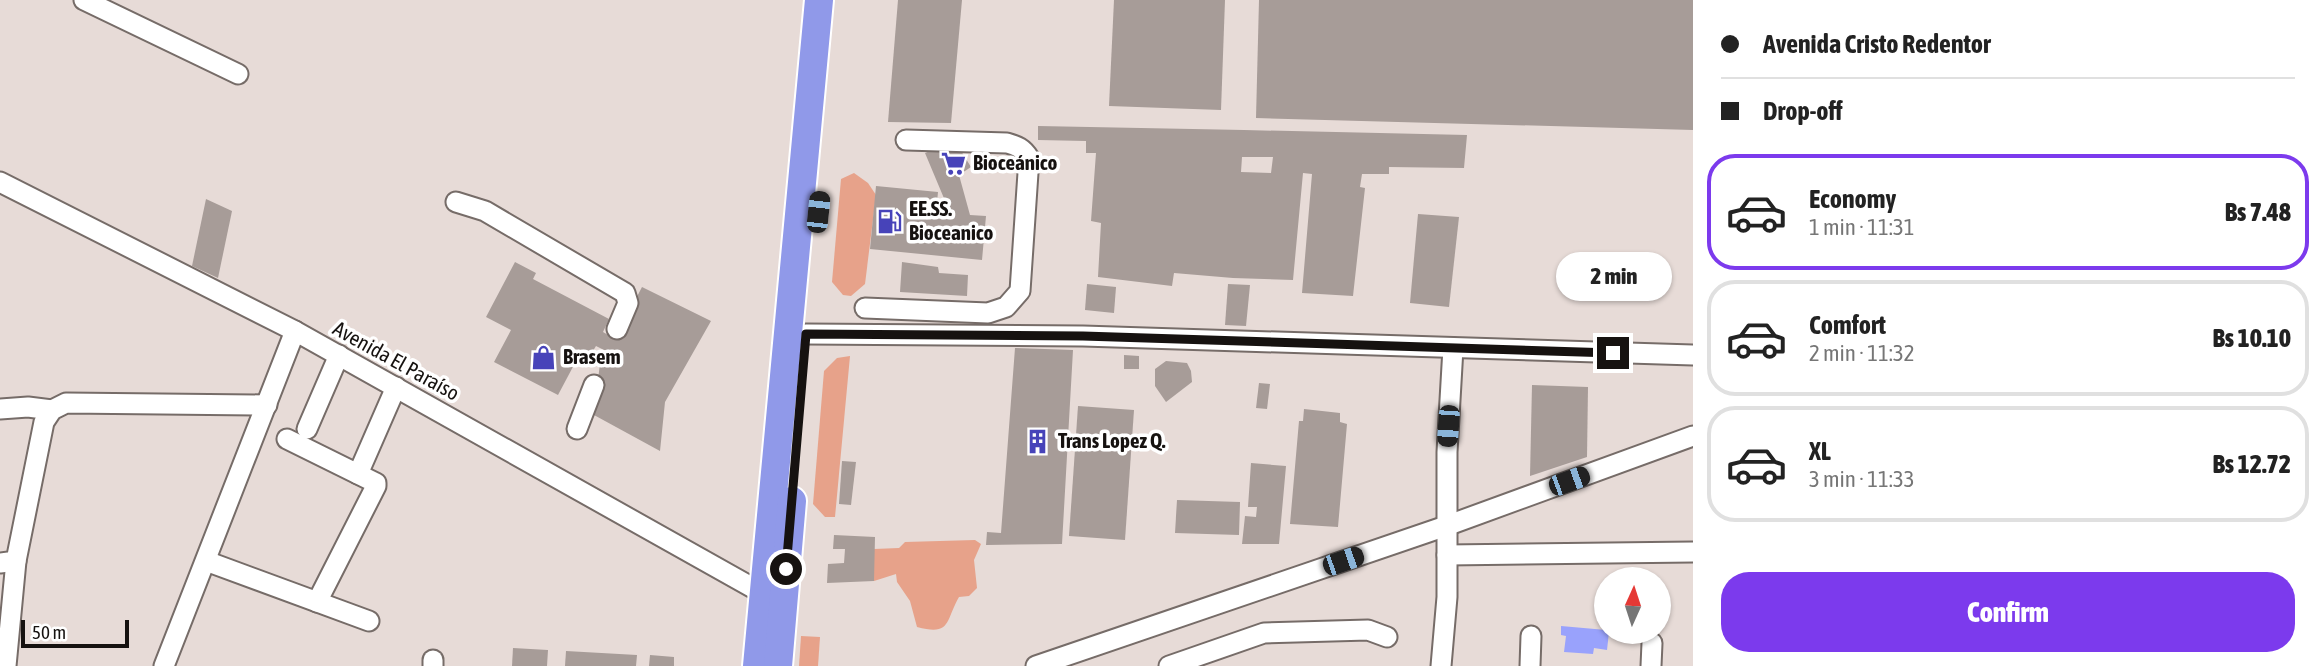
<!DOCTYPE html>
<meta charset="utf-8">
<style>
body{margin:0;font-family:"Asap Condensed",sans-serif;background:#f2f2f2;color:#222;height:100vh;display:flex;flex-direction:column;font-size:26px;white-space:nowrap}
*{box-sizing:border-box;margin:0}
p{font-size:23px;color:#767676}
.icon{flex:none;width:38px;height:38px;fill:none;stroke:currentColor;stroke-width:2;stroke-linecap:round;stroke-linejoin:round}
.map{position:relative;flex:1;overflow:hidden}
.drawer{display:flex;flex-direction:column;background:#fff;width:630px}
.drawer>*{flex:none}
.top-card{display:grid;align-content:center;height:154px;padding:0 28px;background:#fff}
.needle{width:46px;rotate:3deg}
.buttons{position:absolute;left:1594px;top:567px;display:grid;gap:14px}
.buttons a{display:grid;place-items:center;width:77px;height:77px;border-radius:50%;background:#fff;box-shadow:0 2px 5px #0004;font-size:35px}
.scale{position:absolute;left:21px;bottom:18px;width:108px;box-sizing:border-box;padding-left:7px;border:4px solid #161210;border-top:0;font-size:19px;line-height:24px;white-space:nowrap;color:#161210;-webkit-text-stroke:5px #fff;paint-order:stroke}
.end{position:absolute;width:32px;height:32px;margin:-16px;border:9px solid #161210;background:#fff;box-shadow:0 0 0 4px #fff}
.from{border-radius:50%}
.bubble{position:absolute;height:49px;border-radius:24px;background:#fff;box-shadow:0 2px 5px #0004;font-size:23px;font-weight:800;line-height:49px;text-align:center}
.car{position:absolute;width:21px;height:42px;margin:-21px -10px;border-radius:9px;box-shadow:0 0 5px 2px #0007;background:linear-gradient(#222 24%,#8ab4d8 0 40%,#222 0 76%,#8ab4d8 0 86%,#222 0)}
.top-card b{display:flex;align-items:center;gap:24px;height:66px;font-size:26px}
.top-card b+b{border-top:2px solid #e0e0e0}
.top-card i{width:18px;height:18px;background:#222}
ul{padding:0;list-style:none}
li{display:flex;align-items:center;gap:21px;height:116px;margin:0 14px 10px;padding:0 14px;border:4px solid #e0e0e0;border-radius:28px}
li div{flex:1}
li b{display:block;font-size:26px}
li em{font-style:normal;font-weight:800}
li.selected{border-color:#7c3aed}
li>.icon{width:63px;height:63px;stroke-width:1.5}
.cta{display:flex;gap:14px;margin-top:auto;padding:14px 28px}
.cta a{flex:1;height:80px;border-radius:28px;background:#7c3aed;color:#fff;font-size:28px;font-weight:800;line-height:80px;text-align:center}
main{display:flex;flex:1;min-height:0}
.map>svg:first-child{display:block}
.green{fill:#e7a28a}
.water{fill:#99a2fc}
.building{fill:#a79c98;fill-rule:evenodd}
.lines{fill:none;stroke-linecap:round;stroke-linejoin:round}
.minor-casing{stroke:#766c68;stroke-width:23}
.highway-casing{stroke:#fff;stroke-width:32}
.minor{stroke:#fff;stroke-width:19}
.highway{stroke:#9099e9;stroke-width:28}
.route{stroke:#161210;stroke-width:9}
.labels{text-anchor:middle;stroke-width:7;stroke-linejoin:round;paint-order:stroke}
.poi-label{font-size:21px;font-weight:bold;fill:#161210;stroke:#fff;text-anchor:start}
.street-label{font-size:21px;fill:#161210;stroke:#fff}
</style>
<main>
<div class="map">
<svg width="1693" height="666" viewBox="0 0 1693 666">
<rect width="100%" height="100%" fill="#e7dbd7"/>
<g class="green">
<polygon points="854,173 868,183 876,195 865,284 851,296 843,295 832,282 841,179"/>
<polygon points="850,356 835,517 825,517 813,504 824,371 837,358"/>
<path d="M975,540l6,4 -7,16 3,28 -8,8 -10,1c-14,24 -7,39 -42,30l-7,-26 -13,-19 -1,-8 -22,7v-32l25,-1 6,-6z"/>
<polygon points="801,636 820,637 818,666 799,666"/>
</g>
<polygon class="water" points="1561,626 1606,630 1609,632 1607,650 1594,648 1593,654 1564,652 1566,636 1561,635"/>
<g class="building">
<polygon points="898,0 962,0 951,123 888,122"/>
<polygon points="1114,0 1225,0 1221,110 1109,106"/>
<polygon points="1259,0 1693,0 1693,130 1256,118"/>
<path d="M1038,126l206,4 223,5 -3,33 -75,-1v7h-27l-2,13 5,1 -12,108 -51,-3 10,-119 -9,-1 -10,107 -60,-2 -59,-5 -2,13 -74,-9 3,-54 -10,-2 5,-68h-10v-12l-48,-1zM1242,157h31l-2,16 -30,-1z"/>
<polygon points="947,144 958,146 971,167 959,175 970,215 986,216 982,260 870,249 876,186 938,192 936,213 951,215 925,153"/>
<polygon points="206,199 232,211 218,278 192,266"/>
<polygon points="1418,214 1459,217 1449,307 1410,303"/>
<polygon points="515,262 536,273 533,279 609,319 603,332 615,339 642,287 711,321 665,402 660,451 594,415 600,363 608,352 596,346 583,367 575,363 558,395 494,362 511,330 486,317"/>
<polygon points="902,262 938,267 939,273 968,275 967,296 900,292"/>
<polygon points="1087,284 1116,287 1114,313 1085,310"/>
<polygon points="1228,284 1250,285 1246,326 1225,325"/>
<polygon points="1015,348 1073,350 1062,544 986,545 987,532 1001,533"/>
<polygon points="1124,355 1139,356 1139,369 1124,369"/>
<polygon points="1166,361 1187,363 1191,371 1192,382 1166,402 1155,386 1155,369"/>
<polygon points="1259,383 1270,384 1267,409 1256,408"/>
<polygon points="1532,385 1588,387 1587,457 1530,476"/>
<polygon points="1078,406 1134,410 1125,540 1069,536"/>
<polygon points="1304,409 1340,413 1340,422 1347,424 1338,527 1290,524 1299,421 1303,421"/>
<polygon points="842,461 856,462 851,505 839,504"/>
<polygon points="1251,463 1286,466 1279,544 1242,544 1245,516 1256,517 1257,507 1248,507"/>
<polygon points="1177,500 1240,502 1239,535 1175,533"/>
<polygon points="834,535 875,537 874,581 827,583 828,564 844,563 845,549 833,549"/>
<polygon points="513,648 548,650 547,666 512,666"/>
<polygon points="566,651 637,655 636,666 565,666"/>
<polygon points="650,655 674,657 674,666 649,666"/>
</g>
<g class="lines">
<defs>
<g id="minor">
<polyline points="84,0 238,74"/>
<polyline points="0,182 295,331 762,593"/>
<polyline points="456,202 485,211 625,293 628,303 617,329"/>
<path d="M865,308l123,5 18,-6 14,-16 9,-133c-6,-10 -12,-12 -22,-15l-101,-3"/>
<polyline points="806,334 1083,336 1693,355"/>
<polyline points="0,409 28,407 52,410"/>
<polyline points="307,429 339,355"/>
<polyline points="577,429 594,385"/>
<polyline points="287,439 376,483 376,486 317,602"/>
<polyline points="358,474 396,387"/>
<polyline points="1447,555 1693,552"/>
<polyline points="206,561 369,621"/>
<polyline points="0,563 16,561 44,422 52,410 66,403 267,405"/>
<polyline points="6,666 16,561"/>
<polyline points="164,666 295,331"/>
<polyline points="433,666 433,660"/>
<polyline points="1036,666 1446,526 1693,436"/>
<polyline points="1169,666 1264,633 1368,630 1387,637"/>
<polyline points="1441,666 1447,597 1447,452 1453,348"/>
<polyline points="1530,666 1531,636"/>
<polyline points="1651,666 1652,643"/>
</g>
<g id="highway">
<polyline points="757,666 819,0"/>
<polyline points="778,666 792,501"/>
</g>
</defs>
<use href="#minor" class="minor-casing"/>
<use href="#highway" class="highway-casing"/>
<use href="#minor" class="minor"/>
<use href="#highway" class="highway"/>
</g>
<g class="lines">
<polyline class="route" points="786,569 806,334 1083,336 1613,353"/>
</g>
<defs>
<symbol id="supermarket-bare" viewBox="-9 -9 18 18"><path d="M-6-5.5h2.5l.6 2H6L4.5 2H-2.5L-4.4-4H-6ZM-1.5 3.2a1.3 1.3 0 1 0 .1 0ZM3 3.2a1.3 1.3 0 1 0 .1 0Z" fill="#4743b9" stroke="#fff" stroke-width="2.5" paint-order="stroke"/></symbol>
<symbol id="fuel-bare" viewBox="-9 -9 18 18"><path d="M-5.5-6h7V0h2V4h1.3V-2.5L3-4.5l.8-.8L6-3V5H2.5V1h-1V6h-7ZM-4.2-4.7v3.2H.2V-4.7Z" fill="#4743b9" stroke="#fff" stroke-width="2.5" paint-order="stroke"/></symbol>
<symbol id="shop-bare" viewBox="-9 -9 18 18"><path d="M-5-2.5h2.3a2.7 3.5 0 0 1 5.4 0H5L5.5 6h-11ZM-1.5-2.5h3a1.5 2.3 0 0 0-3 0Z" fill="#4743b9" stroke="#fff" stroke-width="2.5" paint-order="stroke"/></symbol>
<symbol id="building-bare" viewBox="-9 -9 18 18"><path d="M-4-6H4V6H1V3H-1V6H-4ZM-2.5-4.3h1.7v1.8h-1.7ZM.8-4.3h1.7v1.8H.8ZM-2.5-1h1.7V.8h-1.7ZM.8-1h1.7V.8H.8Z" fill="#4743b9" stroke="#fff" stroke-width="2.5" paint-order="stroke"/></symbol>
</defs>
<g fill-rule="evenodd">
<use href="#supermarket-bare" x="936" y="146" width="35" height="35"/>
<use href="#fuel-bare" x="872" y="204" width="35" height="35"/>
<use href="#shop-bare" x="526" y="340" width="35" height="35"/>
<use href="#building-bare" x="1020" y="424" width="35" height="35"/>
</g>
<g class="labels">
<g class="poi-label">
<text x="973" y="170">Bioceánico</text>
<text x="909" y="216">EE.SS.<tspan x="909" dy="24">Bioceanico</tspan></text>
<text x="563" y="364">Brasem</text>
<text x="1058" y="448">Trans Lopez Q.</text>
</g>
<g class="street-label">
<text transform="translate(396 361) rotate(29)" y="7">Avenida El Paraíso</text>
</g>
</g>
</svg>
<div class="buttons">
<a><svg class="needle" viewBox="-14 -14 28 28"><path d="M0-13l5 13h-10z" fill="#e53935"/><path d="M0 13l5-13h-10z" fill="#767676"/></svg></a>
</div>
<div class="scale">50 m</div>
<i class="end from" style="left:786px;top:569px"></i>
<i class="end" style="left:1613px;top:353px"></i>
<div class="bubble" style="left:1556px;top:252px;width:116px">2 min</div>
<i class="car" style="left:818px;top:212px;rotate:6deg"></i>
<i class="car" style="left:1448px;top:426px;rotate:184deg"></i>
<i class="car" style="left:1569px;top:481px;rotate:70deg"></i>
<i class="car" style="left:1343px;top:561px;rotate:71deg"></i>
</div>
<section class="drawer">
<div class="top-card">
<b><i class="from"></i>Avenida Cristo Redentor</b>
<b><i></i>Drop-off</b>
</div>
<ul>
<li class="selected"><svg class="icon" aria-label="car" viewBox="0 0 24 24"><path d="M5 17H2v-5l4-1 3-4h7l3 4 3 1v5h-3M9 17h6M6 11h13"/><circle cx="7" cy="17" r="2"/><circle cx="17" cy="17" r="2"/></svg><div><b>Economy</b><p>1 min · 11:31</p></div><em>Bs 7.48</em></li>
<li><svg class="icon" aria-label="car" viewBox="0 0 24 24"><path d="M5 17H2v-5l4-1 3-4h7l3 4 3 1v5h-3M9 17h6M6 11h13"/><circle cx="7" cy="17" r="2"/><circle cx="17" cy="17" r="2"/></svg><div><b>Comfort</b><p>2 min · 11:32</p></div><em>Bs 10.10</em></li>
<li><svg class="icon" aria-label="car" viewBox="0 0 24 24"><path d="M5 17H2v-5l4-1 3-4h7l3 4 3 1v5h-3M9 17h6M6 11h13"/><circle cx="7" cy="17" r="2"/><circle cx="17" cy="17" r="2"/></svg><div><b>XL</b><p>3 min · 11:33</p></div><em>Bs 12.72</em></li>
</ul>
<div class="cta"><a>Confirm</a></div>
</section>
</main>
